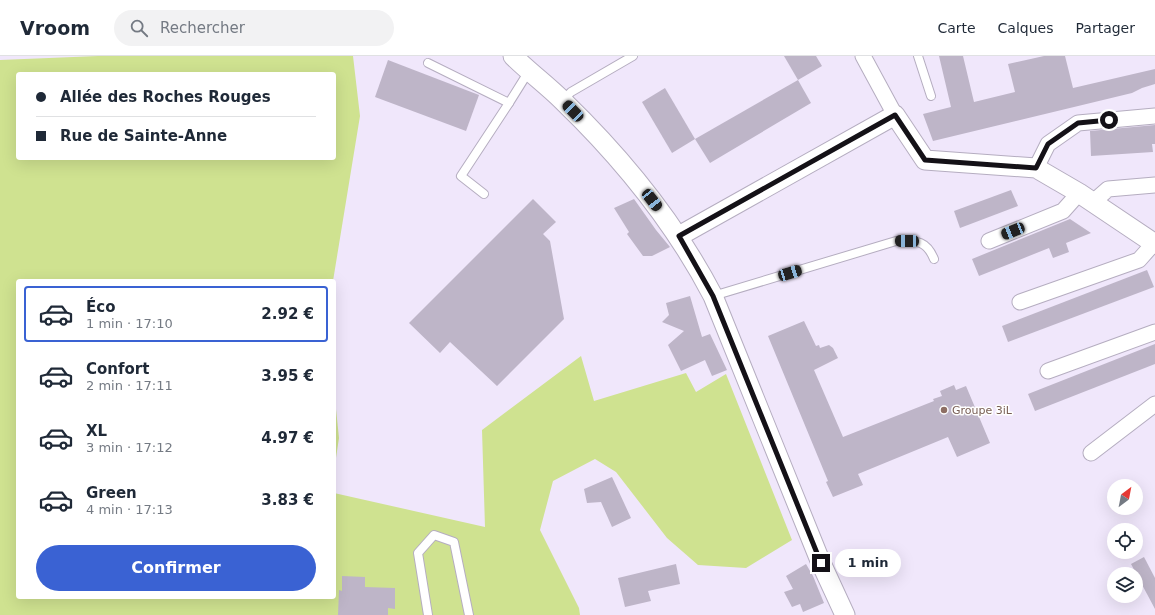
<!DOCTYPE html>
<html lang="fr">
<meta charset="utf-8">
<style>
body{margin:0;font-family:"DejaVu Sans",sans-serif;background:#f2f2f3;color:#1f2937;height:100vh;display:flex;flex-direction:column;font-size:15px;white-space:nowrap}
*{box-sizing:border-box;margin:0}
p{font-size:13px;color:#747a83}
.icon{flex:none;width:22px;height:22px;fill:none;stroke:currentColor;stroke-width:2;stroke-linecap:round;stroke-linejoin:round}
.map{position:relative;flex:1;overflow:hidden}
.sheet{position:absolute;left:16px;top:223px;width:320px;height:320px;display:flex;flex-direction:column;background:#fff;border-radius:4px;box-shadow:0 4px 16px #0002}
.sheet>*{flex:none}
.guide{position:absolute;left:16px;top:16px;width:320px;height:88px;border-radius:4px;box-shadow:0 4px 16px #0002;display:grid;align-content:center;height:88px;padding:0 20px;background:#fff}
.needle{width:26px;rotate:32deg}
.fabs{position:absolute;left:1107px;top:423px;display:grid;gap:8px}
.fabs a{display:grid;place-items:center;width:36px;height:36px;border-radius:50%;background:#fff;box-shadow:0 4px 16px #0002;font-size:20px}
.end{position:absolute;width:18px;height:18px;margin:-9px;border:5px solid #141117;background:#fff;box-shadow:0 0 0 2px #fff}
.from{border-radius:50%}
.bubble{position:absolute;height:28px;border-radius:14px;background:#fff;box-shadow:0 4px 16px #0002;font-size:13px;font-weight:800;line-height:28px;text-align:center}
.car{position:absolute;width:12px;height:24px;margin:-12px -6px;border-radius:5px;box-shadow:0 0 3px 1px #0007;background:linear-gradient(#222 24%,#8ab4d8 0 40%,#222 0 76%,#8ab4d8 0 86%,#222 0)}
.guide b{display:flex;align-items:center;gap:14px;height:38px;font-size:15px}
.guide b+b{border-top:1px solid #e0e1e3}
.guide i{width:10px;height:10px;background:#1f2937}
ul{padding:7px 0 0;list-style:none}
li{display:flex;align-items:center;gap:12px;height:56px;margin:0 8px 6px;padding:0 12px;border:2px solid transparent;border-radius:4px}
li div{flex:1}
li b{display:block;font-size:15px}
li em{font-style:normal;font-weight:800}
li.selected{border-color:#3a62d3}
li>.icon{width:36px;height:36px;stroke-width:1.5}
.primary-button{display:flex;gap:8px;margin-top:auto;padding:8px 20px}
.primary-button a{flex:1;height:46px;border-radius:24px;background:#3a62d3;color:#fff;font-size:16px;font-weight:800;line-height:46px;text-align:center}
header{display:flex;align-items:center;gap:24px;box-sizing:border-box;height:56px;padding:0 20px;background:#fff;border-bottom:1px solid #e0e1e3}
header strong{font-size:19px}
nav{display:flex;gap:22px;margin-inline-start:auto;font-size:14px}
.search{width:280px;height:36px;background:#f2f2f3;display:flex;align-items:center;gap:10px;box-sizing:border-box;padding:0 14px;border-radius:22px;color:#747a83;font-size:15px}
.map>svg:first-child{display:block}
.green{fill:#cfe290;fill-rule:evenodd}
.building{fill:#beb5c8}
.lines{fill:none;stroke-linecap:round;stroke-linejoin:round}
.service-casing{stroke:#b5adc0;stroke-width:10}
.minor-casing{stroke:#b5adc0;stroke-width:17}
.tertiary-casing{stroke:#b5adc0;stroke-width:21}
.service{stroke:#fff;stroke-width:8}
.minor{stroke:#fff;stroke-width:15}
.tertiary{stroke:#fff;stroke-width:19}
.route{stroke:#141117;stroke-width:5}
.education-dot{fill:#8d6e63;stroke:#fff;stroke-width:1.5}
.labels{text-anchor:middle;stroke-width:3;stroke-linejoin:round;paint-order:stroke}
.education-label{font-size:11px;fill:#785e54;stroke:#fff;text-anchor:start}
</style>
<header>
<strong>Vroom</strong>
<div class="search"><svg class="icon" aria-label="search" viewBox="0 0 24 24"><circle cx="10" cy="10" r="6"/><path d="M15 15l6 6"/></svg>Rechercher</div>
<nav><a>Carte</a><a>Calques</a><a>Partager</a></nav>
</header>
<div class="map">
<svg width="1155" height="559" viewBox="0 0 1155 559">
<rect width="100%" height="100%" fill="#f0e7fb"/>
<g class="green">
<path d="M98,0h255l7,60 -27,165h-315v316h316v-104l151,34 -3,-97 99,-74 13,45 92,-28 10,19 30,-18 66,166 -46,28 -48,-3 -31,-27 -51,-66 -21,-13 -42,22 -13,49 39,78 1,7h-580v-555zM18,18h316v84h-316z"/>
<polygon points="334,334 339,382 334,415"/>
</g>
<g class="building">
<polygon points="784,0 816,0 822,10 798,24"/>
<polygon points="939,0 963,0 974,46 1015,36 1008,8 1044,0 1065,0 1073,32 1155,13 1155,28 1142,32 1132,37 933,85 923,58 951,51"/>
<polygon points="388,4 479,39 466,75 375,41"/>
<polygon points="798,24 811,47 710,107 695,83"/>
<polygon points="665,32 695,83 672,97 642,46"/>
<polygon points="1155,69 1155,88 1152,88 1153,96 1091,100 1090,75"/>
<polygon points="1011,134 1018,150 960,172 954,155"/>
<polygon points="533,143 556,166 543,178 550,185 564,263 497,330 450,286 440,297 409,267"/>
<polygon points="634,143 656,174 670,191 652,200 643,200 627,178 629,176 614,152"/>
<polygon points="1070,163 1091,177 1066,187 1069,196 1053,202 1049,192 979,220 972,203"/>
<polygon points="1147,214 1154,231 1008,286 1002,270"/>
<polygon points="690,240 702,281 710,278 727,314 712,320 705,304 681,315 668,289 684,275 662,266 669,259 666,247"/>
<polygon points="804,265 816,290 819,289 820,292 829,289 833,292 838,302 814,314 843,381 934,345 933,343 942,340 940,335 954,329 956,334 966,330 990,387 957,401 948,381 858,418 863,429 833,441 826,426 828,425 768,280"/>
<polygon points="1155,288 1155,308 1035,355 1028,338"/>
<polygon points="612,421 631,462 612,471 601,446 587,447 584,433"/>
<polygon points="1144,501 1155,522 1155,553 1131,508"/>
<polygon points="676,508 680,528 648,535 651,545 625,551 618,522"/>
<polygon points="806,508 813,520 824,547 803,556 800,548 792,551 784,536 793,533 786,520"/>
<polygon points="342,520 365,521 365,531 395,532 395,553 388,552 388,559 338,559 339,534 342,535"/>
</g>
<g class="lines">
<defs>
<g id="service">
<polyline points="918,0 931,40"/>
<polyline points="428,7 509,47 529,15"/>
<polyline points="563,44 571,36 633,0"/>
<polyline points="484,138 461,120 509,47"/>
<path d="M713,240l183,-55c19,0 30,-2 38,18"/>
<polyline points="428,559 418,497 434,479 454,486 469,559"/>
</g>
<g id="minor">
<polyline points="863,0 895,59"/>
<polyline points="1036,112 1048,88 1078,67 1155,60"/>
<polyline points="1092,147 1108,133 1155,129"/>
<polyline points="989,185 1063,155 1079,137"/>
<polyline points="1020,246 1139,204 1154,187"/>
<polyline points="1048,315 1155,276"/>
<polyline points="1091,397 1155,348"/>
</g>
<g id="tertiary">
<path d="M513,0c16,16 34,29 50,45 59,57 112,122 150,195l108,267 24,52"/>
<polyline points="679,180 895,59 925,104 1036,112 1079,137 1155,188"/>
</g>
</defs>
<use href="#service" class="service-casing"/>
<use href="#minor" class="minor-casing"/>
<use href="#tertiary" class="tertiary-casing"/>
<use href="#service" class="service"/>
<use href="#minor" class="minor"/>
<use href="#tertiary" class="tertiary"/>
</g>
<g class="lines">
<polyline class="route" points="821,507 713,240 679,180 895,59 925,104 1036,112 1048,88 1078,67 1109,64"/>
</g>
<circle class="education-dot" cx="944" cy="354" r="4"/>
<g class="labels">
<g class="education-label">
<text x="952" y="358">Groupe 3iL</text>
</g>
</g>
</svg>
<div class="fabs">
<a><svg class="needle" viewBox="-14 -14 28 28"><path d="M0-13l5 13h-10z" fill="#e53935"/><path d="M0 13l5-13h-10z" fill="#747a83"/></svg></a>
<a><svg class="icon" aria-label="locate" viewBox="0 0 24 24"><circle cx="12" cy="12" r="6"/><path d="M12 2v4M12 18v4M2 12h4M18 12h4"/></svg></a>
<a><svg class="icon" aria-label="layers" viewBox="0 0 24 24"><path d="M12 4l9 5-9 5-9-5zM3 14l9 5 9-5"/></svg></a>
</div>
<i class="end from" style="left:1109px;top:64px"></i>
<i class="end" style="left:821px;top:507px"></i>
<div class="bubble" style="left:835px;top:493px;width:66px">1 min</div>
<i class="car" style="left:573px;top:55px;rotate:316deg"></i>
<i class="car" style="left:652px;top:144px;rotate:142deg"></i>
<i class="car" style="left:1013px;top:175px;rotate:248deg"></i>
<i class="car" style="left:907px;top:185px;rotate:271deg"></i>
<i class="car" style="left:790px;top:217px;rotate:73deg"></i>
<div class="guide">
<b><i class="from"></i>Allée des Roches Rouges</b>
<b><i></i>Rue de Sainte-Anne</b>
</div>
<section class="sheet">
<ul>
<li class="selected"><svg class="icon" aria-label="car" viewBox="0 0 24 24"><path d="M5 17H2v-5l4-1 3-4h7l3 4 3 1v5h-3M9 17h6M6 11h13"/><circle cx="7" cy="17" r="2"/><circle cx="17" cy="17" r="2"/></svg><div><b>Éco</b><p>1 min · 17:10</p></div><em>2.92 €</em></li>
<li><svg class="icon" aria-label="car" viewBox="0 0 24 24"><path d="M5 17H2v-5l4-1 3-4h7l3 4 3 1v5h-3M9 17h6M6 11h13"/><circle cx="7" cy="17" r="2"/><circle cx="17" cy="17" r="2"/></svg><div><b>Confort</b><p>2 min · 17:11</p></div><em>3.95 €</em></li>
<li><svg class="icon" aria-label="car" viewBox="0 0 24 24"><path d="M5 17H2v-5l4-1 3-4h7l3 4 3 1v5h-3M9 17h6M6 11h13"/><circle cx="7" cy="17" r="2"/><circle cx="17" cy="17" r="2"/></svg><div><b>XL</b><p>3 min · 17:12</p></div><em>4.97 €</em></li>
<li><svg class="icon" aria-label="car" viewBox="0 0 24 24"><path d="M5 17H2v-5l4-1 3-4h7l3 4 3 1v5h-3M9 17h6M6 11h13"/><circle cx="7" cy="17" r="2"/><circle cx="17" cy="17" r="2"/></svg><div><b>Green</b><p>4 min · 17:13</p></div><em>3.83 €</em></li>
</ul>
<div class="primary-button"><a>Confirmer</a></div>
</section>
</div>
